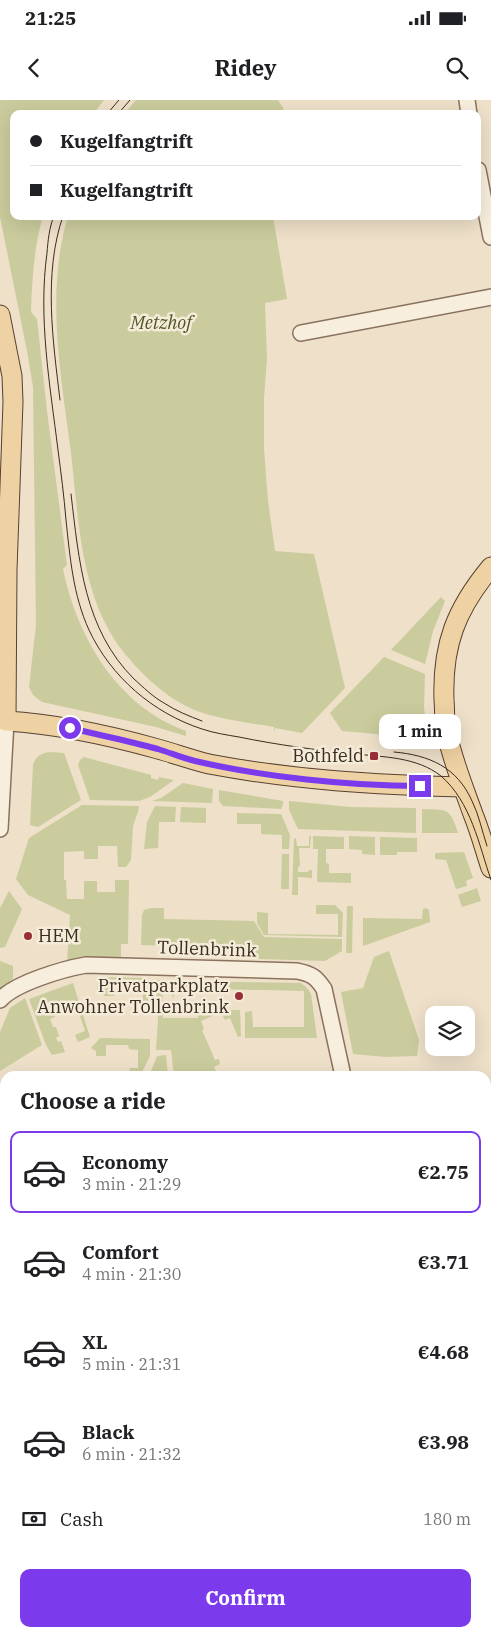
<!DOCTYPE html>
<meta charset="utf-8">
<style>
body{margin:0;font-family:"IBM Plex Serif",serif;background:#f2f2f2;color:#202124;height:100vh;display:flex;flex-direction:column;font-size:19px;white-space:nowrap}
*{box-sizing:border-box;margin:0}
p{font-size:16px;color:#757577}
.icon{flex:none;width:28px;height:28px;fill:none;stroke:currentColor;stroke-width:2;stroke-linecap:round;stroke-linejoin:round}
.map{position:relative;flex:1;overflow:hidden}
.side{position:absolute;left:0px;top:971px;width:491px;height:566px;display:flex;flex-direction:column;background:#fff;border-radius:15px 15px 0 0;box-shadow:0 5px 20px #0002}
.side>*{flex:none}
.banner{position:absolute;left:10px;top:10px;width:471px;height:110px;border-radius:10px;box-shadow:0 5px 20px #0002;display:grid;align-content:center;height:110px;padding:0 20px;background:#fff}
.tools{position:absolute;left:425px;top:906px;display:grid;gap:10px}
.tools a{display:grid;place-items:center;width:50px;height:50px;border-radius:10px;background:#fff;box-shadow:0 5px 20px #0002;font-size:25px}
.end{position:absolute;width:22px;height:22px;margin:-11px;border:6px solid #7c3aed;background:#fff;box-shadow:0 0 0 2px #fff}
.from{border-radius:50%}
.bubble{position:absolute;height:35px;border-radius:10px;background:#fff;box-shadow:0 5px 20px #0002;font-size:16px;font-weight:800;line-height:35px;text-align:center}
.banner b{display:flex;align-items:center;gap:18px;height:48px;font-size:19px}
.banner b+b{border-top:1px solid #e0e0e0}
.banner i{width:12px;height:12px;background:#202124}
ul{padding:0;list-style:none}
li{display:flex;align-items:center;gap:15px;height:82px;margin:0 10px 8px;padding:0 10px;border:2px solid transparent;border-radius:10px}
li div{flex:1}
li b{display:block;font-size:19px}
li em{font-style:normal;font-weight:800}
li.on{border-color:#7c3aed}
li>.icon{width:45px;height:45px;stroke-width:1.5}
h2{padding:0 20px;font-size:22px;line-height:60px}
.pay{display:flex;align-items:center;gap:12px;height:55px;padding:0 20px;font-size:19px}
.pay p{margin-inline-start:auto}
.cta{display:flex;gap:10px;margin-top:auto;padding:10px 20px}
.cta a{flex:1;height:58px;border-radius:10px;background:#7c3aed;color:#fff;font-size:20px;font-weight:800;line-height:58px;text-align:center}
.status{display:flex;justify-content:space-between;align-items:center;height:35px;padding:0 25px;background:#fff;direction:ltr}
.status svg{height:14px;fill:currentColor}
header{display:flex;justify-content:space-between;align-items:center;height:65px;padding:0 20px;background:#fff;font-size:22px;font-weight:800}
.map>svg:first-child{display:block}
.green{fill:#cacc9d}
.cemetery{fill:#c0c29b}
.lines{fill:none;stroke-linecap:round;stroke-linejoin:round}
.minor-casing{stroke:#8a725e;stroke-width:18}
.major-casing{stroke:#584132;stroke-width:21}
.minor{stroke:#f8eedd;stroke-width:15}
.major{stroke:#efd2a3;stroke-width:19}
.tram{stroke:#3b2c21;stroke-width:1}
.route{stroke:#7c3aed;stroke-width:6}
.poi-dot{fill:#982f38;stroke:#f5ebd9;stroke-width:2}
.labels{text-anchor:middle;stroke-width:5;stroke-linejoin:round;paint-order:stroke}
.park-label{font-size:18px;font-style:italic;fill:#4f5728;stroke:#f5ebd9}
.poi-label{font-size:18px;fill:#3b2c21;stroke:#f5ebd9;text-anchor:end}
.street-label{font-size:18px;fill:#3b2c21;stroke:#f5ebd9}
</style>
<div class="status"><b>21:25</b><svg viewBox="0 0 49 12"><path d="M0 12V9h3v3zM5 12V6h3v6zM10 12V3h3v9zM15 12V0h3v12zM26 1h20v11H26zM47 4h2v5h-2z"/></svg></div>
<header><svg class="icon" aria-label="back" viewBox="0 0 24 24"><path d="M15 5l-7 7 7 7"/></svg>Ridey<svg class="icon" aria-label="search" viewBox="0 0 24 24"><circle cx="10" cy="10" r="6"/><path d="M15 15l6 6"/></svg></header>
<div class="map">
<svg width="491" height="1537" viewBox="0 0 491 1537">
<rect width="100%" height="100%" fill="#eee0c9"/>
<g class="green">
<path d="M0,0h104l-11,14h-79v102h29c-9,32 -11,63 -12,96l6,7 10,92 20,154 -4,4c14,68 54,137 123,162v5l-30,-9 -114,-25 -9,-7 -4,-8 7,-62 -3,-238 -6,-36 -27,-134z"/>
<polygon points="136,0 278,0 283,8 284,14 124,14"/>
<path d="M68,116h205l14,83 -22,4 2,55 -3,40v51l4,52 7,50 39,3 31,134 -43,45 -27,-5 -1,6v-7c-24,-4 -50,-7 -74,-15 -29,-10 -55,-34 -74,-57 -46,-55 -47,-134 -55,-202 -10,-78 -26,-160 -3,-237z"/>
<polygon points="441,497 445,501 433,531 425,564 391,550"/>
<polygon points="384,557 425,574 424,608 427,628 420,638 342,631 330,613"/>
<path d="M50,652l14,1 17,47 -43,27 -8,-2 3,-60c2,-8 8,-12 17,-13z"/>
<polygon points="84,657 151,675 151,678 158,680 159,677 174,680 150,697 139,701 90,700 78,665 80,660"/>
<polygon points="183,683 213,689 212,703 152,701 161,698"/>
<polygon points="219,690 283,701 283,705 281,709 223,706 219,701"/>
<polygon points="289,701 351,707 416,708 416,733 298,729 289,710"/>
<polygon points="82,705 139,706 138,712 133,726 131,760 126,767 118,767 117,746 98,746 98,759 84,759 84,751 64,752 64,780 66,780 67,799 84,799 84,781 97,781 97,792 115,792 115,780 129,780 128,844 121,844 121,859 78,859 67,863 70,815 28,795 16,779 29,738"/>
<polygon points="155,706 176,707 175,722 159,722 158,748 144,749 147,722"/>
<polygon points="181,707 206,708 206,723 180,722"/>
<path d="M422,709c25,1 28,-2 36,24h-36z"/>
<polygon points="237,713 281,714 290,735 289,749 282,749 282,735 261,734 261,724 237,724"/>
<polygon points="309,736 311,736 310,748 299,748 300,766 298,767 298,772 308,772 309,770 312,770 312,778 298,777 298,795 292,795 294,739 296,738 297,746 309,746"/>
<polygon points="313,736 344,737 344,749 326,749 326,763 329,764 329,773 351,773 351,783 317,782 318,749 313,749"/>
<polygon points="349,736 375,737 375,755 362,754 362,750 349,749"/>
<polygon points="380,737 417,738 417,752 397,752 397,755 380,755"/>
<polygon points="464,752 473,778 466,781 467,786 456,789 446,760 435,759 435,753"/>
<polygon points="282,754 289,754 289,789 281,789"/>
<polygon points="477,788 481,801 462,807 458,795"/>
<polygon points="9,791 22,809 5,847 0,848 0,808"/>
<polygon points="316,805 335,805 343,813 342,837 264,835 257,823 257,812 268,813 268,834 338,835 338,814 316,814"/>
<polygon points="347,806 353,806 352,853 346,853"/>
<polygon points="151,808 164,808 164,819 254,821 264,837 342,839 342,851 325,861 259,859 250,848 141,845 142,815 144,810"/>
<polygon points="426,808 429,810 430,822 363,846 363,818 422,819 423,809"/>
<polygon points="389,851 419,940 417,956 386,957 353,954 341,892 363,888 374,857"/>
<polygon points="0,861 13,866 13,885 0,892"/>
<polygon points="98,877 147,878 149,904 143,904 143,884 114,883 114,896 104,896 101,890 97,890"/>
<polygon points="156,880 162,880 163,918 198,918 198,910 240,910 241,936 238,937 230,918 225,920 221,912 201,921 204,929 202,930 215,960 219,959 220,964 214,967 216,971 214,972 214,976 174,976 171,950 156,950 158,920"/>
<polygon points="170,881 301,883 307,888 311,894 317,938 245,938 245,912 252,911 253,927 304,927 304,891 174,888 174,898 171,894"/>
<polygon points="73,883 90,937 78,942 75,935 85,931 78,910 73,911 70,903 52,909 55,917 50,919 53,927 56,927 59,936 56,938 58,942 61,941 65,952 52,955 46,945 29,899"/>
<polygon points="25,898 42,945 0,971 0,932 10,908"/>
<polygon points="100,938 150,939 150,956 140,976 92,976 92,972 105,971 105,975 110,974 110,971 121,971 121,974 129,974 130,968 138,968 138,950 129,949 128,945 106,945 106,956 96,956 96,951 91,948"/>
<polygon points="166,955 168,976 149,976 157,956"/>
<polygon points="5,998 5,1053 0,1051 0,1001"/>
<polygon points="0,1093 5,1096 5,1146 0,1145"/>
<polygon points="486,1207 491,1207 491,1259 486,1261"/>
<polygon points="343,1533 343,1532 418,1533 409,1537 334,1537"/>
</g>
<polygon class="cemetery" points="488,1303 491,1311 491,1464 486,1466 486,1304"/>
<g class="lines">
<defs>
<g id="minor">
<polyline points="467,0 469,14"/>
<polyline points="478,70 491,137"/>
<polyline points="301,233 491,197"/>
<polyline points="0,621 6,621 0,729"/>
<path d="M0,900c15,-17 63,-31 86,-35l211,6c15,3 19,6 27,18l19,87"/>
<polyline points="0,1278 5,1281"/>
<polyline points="486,1290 491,1288"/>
<polyline points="0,1513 5,1511"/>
<polyline points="174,1532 174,1537"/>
</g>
<g id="major">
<path d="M0,215l12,61 1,26 -6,168 -1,151c51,3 102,14 152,28 18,5 34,11 51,15 85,16 168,21 253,23"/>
<path d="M491,467c-35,42 -49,78 -47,133 1,10 0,20 2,30 6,29 17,56 27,84 7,17 12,36 18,54"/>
</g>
</defs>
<use href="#minor" class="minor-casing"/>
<use href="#major" class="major-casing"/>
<use href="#minor" class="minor"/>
<use href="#major" class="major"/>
<g class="tram">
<polyline points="107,14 119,0"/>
<polyline points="118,14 130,0"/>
<path d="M54,116c-5,12 -6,25 -7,37 -9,65 3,132 11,197 3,23 6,46 8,70 4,37 7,75 23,110 22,47 64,83 113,99 12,4 25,6 37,8 39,8 77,13 116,17 29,3 62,3 86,22 30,26 38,69 50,104"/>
<path d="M60,300c-7,-59 -17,-126 3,-184"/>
<path d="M71,394c8,67 13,135 63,185 9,8 19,18 30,24 12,8 25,13 38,18"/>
<path d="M394,652c35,3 63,15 78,49 7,14 10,30 15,45"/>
</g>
</g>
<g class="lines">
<path class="route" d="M70,628c29,7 59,13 88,21 13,4 24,9 37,12 69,16 154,25 225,25"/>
</g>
<g class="poi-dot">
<rect x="369" y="651" width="10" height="10" rx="2.5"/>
<circle cx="28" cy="836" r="5"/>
<circle cx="239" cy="896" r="5"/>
</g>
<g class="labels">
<g class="park-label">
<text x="161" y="229">Metzhof</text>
</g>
<g class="poi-label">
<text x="364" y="662">Bothfeld</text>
<text x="38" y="842" text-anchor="start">HEM</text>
<text x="229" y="892">Privatparkplatz<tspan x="229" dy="21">Anwohner Tollenbrink</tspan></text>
</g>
<g class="street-label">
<text transform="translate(207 849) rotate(2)" y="6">Tollenbrink</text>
</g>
</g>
</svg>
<div class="tools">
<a><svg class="icon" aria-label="layers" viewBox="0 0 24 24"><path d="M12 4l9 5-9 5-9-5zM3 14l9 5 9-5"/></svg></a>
</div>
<i class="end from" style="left:70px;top:628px"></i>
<i class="end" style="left:420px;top:686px"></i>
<div class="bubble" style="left:379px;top:614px;width:82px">1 min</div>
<div class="banner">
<b><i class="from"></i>Kugelfangtrift</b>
<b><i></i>Kugelfangtrift</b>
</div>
<section class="side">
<h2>Choose a ride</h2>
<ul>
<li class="on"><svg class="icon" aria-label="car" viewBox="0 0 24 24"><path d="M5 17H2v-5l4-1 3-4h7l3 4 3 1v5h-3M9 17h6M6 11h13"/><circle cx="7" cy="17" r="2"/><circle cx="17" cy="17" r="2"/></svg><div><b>Economy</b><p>3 min · 21:29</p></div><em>€2.75</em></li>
<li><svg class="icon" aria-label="car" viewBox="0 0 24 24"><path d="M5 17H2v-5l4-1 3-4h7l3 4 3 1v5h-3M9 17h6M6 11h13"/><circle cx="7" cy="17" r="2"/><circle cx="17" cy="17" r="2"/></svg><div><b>Comfort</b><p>4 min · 21:30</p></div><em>€3.71</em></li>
<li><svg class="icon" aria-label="car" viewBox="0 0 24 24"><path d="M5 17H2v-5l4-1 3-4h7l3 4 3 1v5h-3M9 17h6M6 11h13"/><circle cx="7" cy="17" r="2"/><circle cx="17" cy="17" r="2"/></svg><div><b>XL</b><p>5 min · 21:31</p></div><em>€4.68</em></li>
<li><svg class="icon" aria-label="car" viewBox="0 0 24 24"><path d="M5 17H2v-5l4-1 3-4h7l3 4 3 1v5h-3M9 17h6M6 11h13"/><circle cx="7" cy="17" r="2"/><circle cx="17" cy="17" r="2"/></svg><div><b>Black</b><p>6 min · 21:32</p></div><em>€3.98</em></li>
</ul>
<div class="pay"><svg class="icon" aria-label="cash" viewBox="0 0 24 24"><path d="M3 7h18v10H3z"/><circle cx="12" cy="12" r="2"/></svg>Cash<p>180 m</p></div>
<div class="cta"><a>Confirm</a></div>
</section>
</div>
